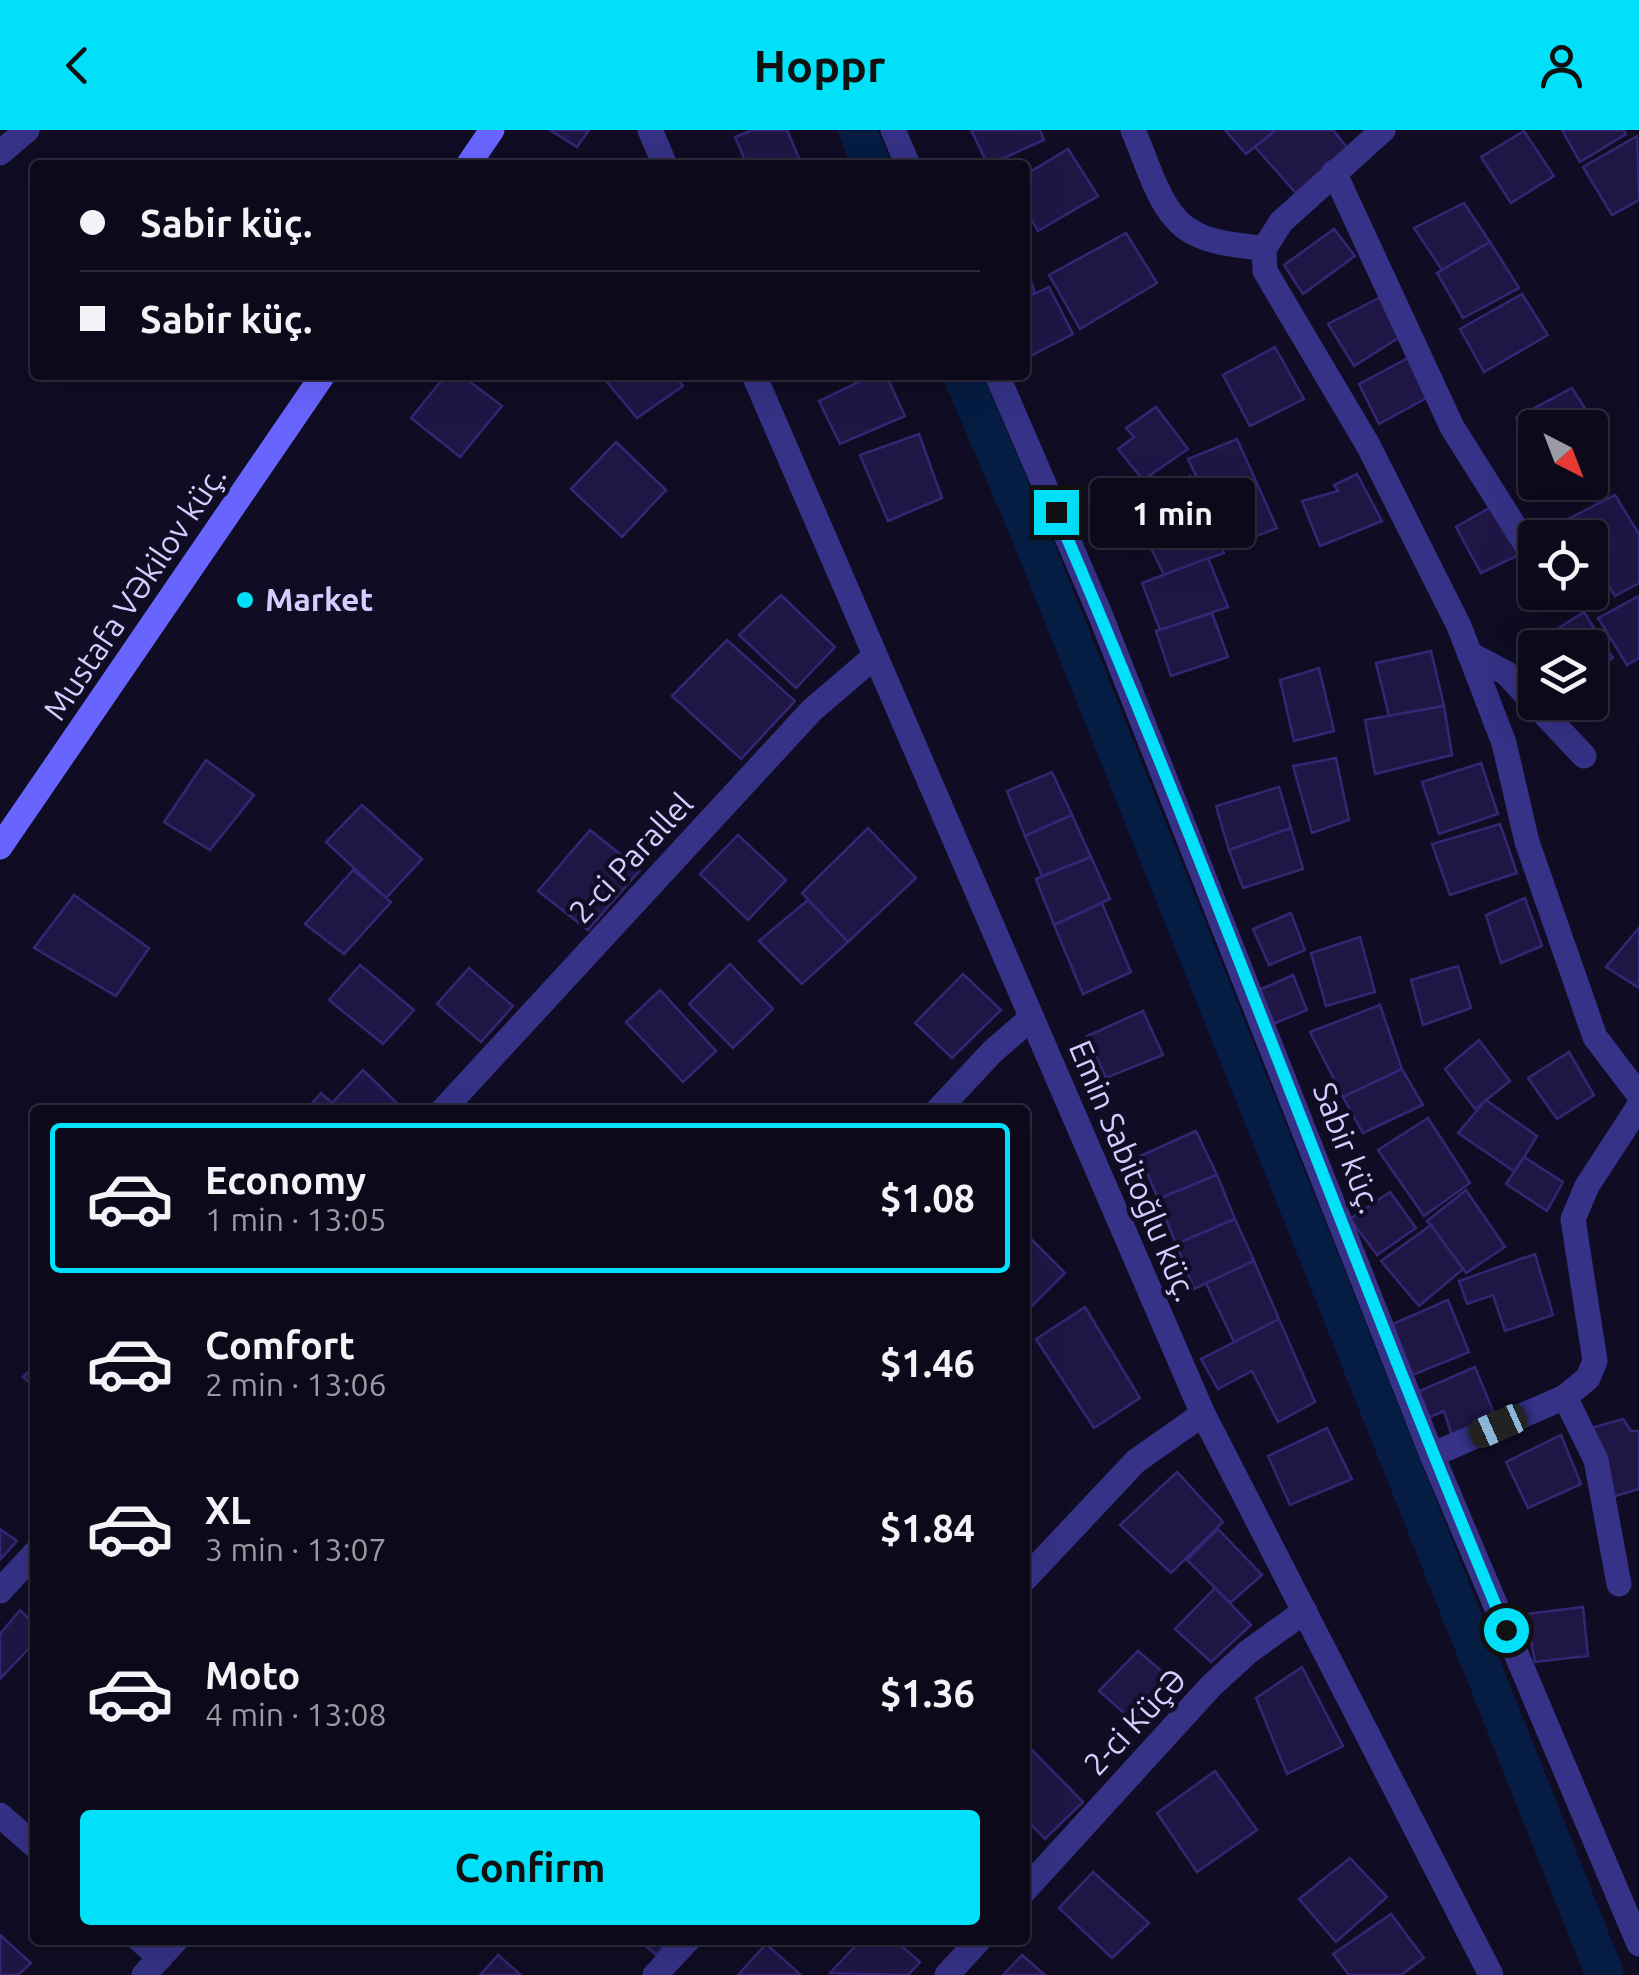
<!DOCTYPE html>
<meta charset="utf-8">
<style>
body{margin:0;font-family:Ubuntu,sans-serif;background:#151223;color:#f1f3f6;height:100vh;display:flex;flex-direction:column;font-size:38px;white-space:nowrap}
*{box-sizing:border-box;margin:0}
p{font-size:32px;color:#9a9aa2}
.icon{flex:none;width:55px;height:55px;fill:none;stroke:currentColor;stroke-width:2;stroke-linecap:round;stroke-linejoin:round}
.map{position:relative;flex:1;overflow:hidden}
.sheet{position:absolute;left:30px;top:975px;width:1000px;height:840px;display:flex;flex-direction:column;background:#0c091a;border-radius:10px;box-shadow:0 10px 40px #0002,0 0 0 2px #2c2a39}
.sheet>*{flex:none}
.banner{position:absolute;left:30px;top:30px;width:1000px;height:220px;border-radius:10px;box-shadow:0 10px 40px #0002,0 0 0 2px #2c2a39;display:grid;align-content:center;height:220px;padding:0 50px;background:#0c091a}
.needle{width:65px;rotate:138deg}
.controls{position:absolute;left:1518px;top:280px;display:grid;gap:20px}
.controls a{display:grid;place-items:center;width:90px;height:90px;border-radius:10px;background:#0c091a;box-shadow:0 10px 40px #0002,0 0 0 2px #2c2a39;font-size:50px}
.end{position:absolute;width:45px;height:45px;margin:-22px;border:12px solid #00e1f9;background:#111;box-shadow:0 0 0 5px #111}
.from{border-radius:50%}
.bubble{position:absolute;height:70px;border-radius:10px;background:#0c091a;box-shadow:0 10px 40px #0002,0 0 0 2px #2c2a39;font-size:32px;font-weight:600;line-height:70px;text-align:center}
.car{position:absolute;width:30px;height:60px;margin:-30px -15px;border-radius:12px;box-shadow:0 0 8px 2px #0007;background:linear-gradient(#222 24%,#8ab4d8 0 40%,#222 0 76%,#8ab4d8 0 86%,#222 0)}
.banner b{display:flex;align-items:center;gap:35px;height:95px;font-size:38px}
.banner b+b{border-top:2px solid #2c2a39}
.banner i{width:25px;height:25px;background:#f1f3f6}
ul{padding:18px 0 0;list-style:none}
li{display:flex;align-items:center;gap:30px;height:150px;margin:0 20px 15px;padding:0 30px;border:5px solid transparent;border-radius:10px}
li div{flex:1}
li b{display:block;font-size:38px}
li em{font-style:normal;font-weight:600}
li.active{border-color:#00e1f9}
li>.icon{width:90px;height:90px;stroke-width:1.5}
.button{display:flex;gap:20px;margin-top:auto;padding:20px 50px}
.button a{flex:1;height:115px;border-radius:10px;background:#00e1f9;color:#111;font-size:40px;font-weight:600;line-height:115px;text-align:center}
header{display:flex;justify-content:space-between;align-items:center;height:130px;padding:0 50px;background:#00e1f9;color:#111;font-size:45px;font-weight:600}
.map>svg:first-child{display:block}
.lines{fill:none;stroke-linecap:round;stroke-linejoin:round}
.canal{stroke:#051c43;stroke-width:38}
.building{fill:#1f1646;stroke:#352674;stroke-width:2.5}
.street{stroke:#353287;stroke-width:25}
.secondary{stroke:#6865ff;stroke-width:25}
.route{stroke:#00e1f9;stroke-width:12}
.poi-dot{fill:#00e1f9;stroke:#100c23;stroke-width:4}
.labels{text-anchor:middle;stroke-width:9;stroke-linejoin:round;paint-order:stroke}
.street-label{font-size:32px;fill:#d3ceff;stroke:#100c23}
.poi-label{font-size:32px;font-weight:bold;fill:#d3ceff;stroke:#100c23;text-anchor:start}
</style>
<header><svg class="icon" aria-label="back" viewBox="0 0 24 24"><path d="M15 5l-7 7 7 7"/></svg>Hoppr<svg class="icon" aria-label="person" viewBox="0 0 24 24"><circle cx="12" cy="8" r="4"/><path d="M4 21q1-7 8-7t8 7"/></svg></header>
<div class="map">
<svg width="1639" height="1845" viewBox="0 0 1639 1845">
<rect width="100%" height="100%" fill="#100c23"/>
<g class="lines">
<g class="canal">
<polyline points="857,0 872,35"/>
<polyline points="962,245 1031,406 1605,1845"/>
</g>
</g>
<g class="building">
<polygon points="550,0 589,0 577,17"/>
<polygon points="752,0 787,0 802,35 747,35 735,7"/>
<polygon points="971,0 1040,0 1044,10 988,35"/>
<polygon points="1225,0 1276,0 1246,24"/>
<polygon points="1276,0 1333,0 1349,20 1296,63 1255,17"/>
<polygon points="1562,0 1624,0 1626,4 1580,32"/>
<polygon points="1524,1 1554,46 1511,73 1481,27"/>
<polygon points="1637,6 1639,70 1612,85 1583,37"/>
<polygon points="1068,19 1098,66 1038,101 1025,78 1025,45"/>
<polygon points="1464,73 1490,112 1442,140 1414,98"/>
<polygon points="1334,99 1355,126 1303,164 1284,135"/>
<polygon points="1126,103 1157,153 1080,199 1049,145"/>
<polygon points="1490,112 1519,158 1463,188 1437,143"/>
<polygon points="1025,133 1035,163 1025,168"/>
<polygon points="1049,157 1073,204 1025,229 1025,168"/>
<polygon points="1522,164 1548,205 1484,242 1460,199"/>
<polygon points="1381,167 1408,202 1354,236 1328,194"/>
<polygon points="1275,217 1304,269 1250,296 1223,245"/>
<polygon points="1410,227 1430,266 1379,294 1359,254"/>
<polygon points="446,245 461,245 502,276 460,327 411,288"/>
<polygon points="601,245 674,245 683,256 637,288"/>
<polygon points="873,245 886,245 905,286 840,314 819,271"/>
<polygon points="1572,258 1607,313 1590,322 1590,298 1535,298 1535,318 1516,288"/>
<polygon points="1156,277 1188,319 1143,350 1118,319 1134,307 1126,298"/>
<polygon points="919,304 942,368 888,391 860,325"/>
<polygon points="1237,309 1277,398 1230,417 1188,329"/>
<polygon points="616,312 666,360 622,407 571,359"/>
<polygon points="1357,344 1382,391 1320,416 1302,371 1338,361 1334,355"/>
<polygon points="1190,346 1224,423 1164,445 1129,373"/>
<polygon points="1615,365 1639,404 1639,453 1615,466 1590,425 1590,408 1579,408 1568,389"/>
<polygon points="1491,377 1525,422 1481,443 1456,397"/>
<polygon points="1208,428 1228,477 1160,500 1142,453"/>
<polygon points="781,465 835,517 796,558 739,505"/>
<polygon points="1639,466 1639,528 1627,535 1598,488"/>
<polygon points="1584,482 1613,528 1590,543 1590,518 1535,518 1535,523 1530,516"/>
<polygon points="1212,483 1228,527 1171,546 1156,501"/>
<polygon points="727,510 795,571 741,629 672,566"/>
<polygon points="1431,521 1444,576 1389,586 1376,533"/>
<polygon points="1319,538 1334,601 1294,611 1280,550"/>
<polygon points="1444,576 1452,625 1375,644 1365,590"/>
<polygon points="1336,628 1349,690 1312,703 1293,636"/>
<polygon points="206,630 254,665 210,720 164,692"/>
<polygon points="1481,633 1498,684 1439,704 1422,652"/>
<polygon points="1052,642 1072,685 1025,706 1007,661"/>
<polygon points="1279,657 1291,698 1229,720 1216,676"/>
<polygon points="362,675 422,729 386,768 326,712"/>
<polygon points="1072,685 1091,727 1042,746 1025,706"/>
<polygon points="1500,694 1517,743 1450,765 1432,714"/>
<polygon points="868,698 916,748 848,812 802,763"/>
<polygon points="1291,698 1303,739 1243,758 1229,720"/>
<polygon points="590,700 640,740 588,800 538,761"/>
<polygon points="738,705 786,750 748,790 700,744"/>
<polygon points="1091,727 1110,769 1054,795 1036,749"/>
<polygon points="353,740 391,772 344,824 305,794"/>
<polygon points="74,765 149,818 116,866 34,818"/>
<polygon points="1525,768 1542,816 1501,833 1486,785"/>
<polygon points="808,770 848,812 802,854 759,811"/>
<polygon points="1102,773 1131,842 1083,864 1054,795"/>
<polygon points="1291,783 1305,820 1269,835 1253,799"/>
<polygon points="1639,798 1639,858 1606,837"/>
<polygon points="1360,807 1375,862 1326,876 1311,823"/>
<polygon points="730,834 773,879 733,918 689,874"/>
<polygon points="360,835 414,880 383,914 329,870"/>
<polygon points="1458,836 1471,878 1423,895 1411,850"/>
<polygon points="469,838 513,876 481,912 437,874"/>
<polygon points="963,844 1001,880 952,928 915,893"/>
<polygon points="1293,845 1307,880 1273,894 1259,860"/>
<polygon points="660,860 716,921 683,952 626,892"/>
<polygon points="1380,875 1402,939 1343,967 1310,902"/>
<polygon points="1143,881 1163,925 1106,948 1087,906"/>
<polygon points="1479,910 1510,951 1475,979 1445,939"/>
<polygon points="1569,922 1594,965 1557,989 1528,948"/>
<polygon points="1402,939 1423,975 1363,1003 1343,967"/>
<polygon points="363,940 404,980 341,980 332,973"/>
<polygon points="321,963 332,973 341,980 306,980"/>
<polygon points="1486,970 1537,1006 1515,1042 1458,1003"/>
<polygon points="1428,988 1470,1053 1424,1086 1378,1020"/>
<polygon points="1196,1001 1217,1045 1158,1069 1140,1026"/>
<polygon points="1524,1027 1563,1052 1547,1081 1506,1054"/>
<polygon points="1217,1045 1235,1089 1176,1114 1158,1069"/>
<polygon points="1466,1060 1505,1117 1466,1143 1427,1091"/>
<polygon points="1390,1062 1416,1098 1377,1125 1350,1089"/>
<polygon points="1235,1089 1254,1131 1194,1159 1176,1114"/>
<polygon points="1431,1095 1463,1139 1419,1176 1381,1131"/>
<polygon points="1025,1103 1065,1143 1025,1183"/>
<polygon points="1535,1124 1553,1185 1505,1201 1493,1165 1467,1174 1459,1151"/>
<polygon points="1254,1131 1279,1189 1234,1212 1206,1153"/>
<polygon points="1448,1170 1469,1222 1408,1247 1386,1197"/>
<polygon points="1085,1177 1140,1268 1094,1298 1036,1209"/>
<polygon points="1279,1189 1315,1272 1278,1292 1252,1241 1218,1259 1201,1229"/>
<polygon points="35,1235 35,1258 23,1247"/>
<polygon points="1475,1237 1495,1286 1452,1306 1444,1281 1423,1290 1413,1264"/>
<polygon points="1623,1289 1631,1301 1639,1301 1639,1359 1609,1368 1591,1298"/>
<polygon points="1327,1298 1352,1349 1290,1375 1268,1326"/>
<polygon points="1561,1305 1581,1354 1528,1378 1506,1332"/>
<polygon points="1177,1342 1223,1392 1171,1443 1120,1395"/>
<polygon points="0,1399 17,1411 0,1430"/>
<polygon points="1218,1399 1262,1445 1230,1473 1187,1430"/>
<polygon points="1215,1458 1251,1495 1211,1532 1175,1499"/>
<polygon points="1583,1477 1588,1526 1535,1532 1526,1484"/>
<polygon points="20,1480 35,1495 35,1512 0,1549 0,1504"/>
<polygon points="1138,1521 1172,1550 1133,1591 1099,1561"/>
<polygon points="1302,1537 1343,1616 1287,1644 1256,1568"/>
<polygon points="1031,1619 1083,1672 1045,1709 1025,1688 1025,1625"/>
<polygon points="1215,1641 1257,1700 1197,1742 1157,1683"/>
<polygon points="1350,1728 1387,1767 1336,1812 1299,1769"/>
<polygon points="1093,1742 1149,1793 1112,1828 1059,1778"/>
<polygon points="1391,1784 1424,1828 1401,1845 1349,1845 1333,1824"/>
<polygon points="0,1805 31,1833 18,1845 0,1845"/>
<polygon points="639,1810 670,1810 656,1825"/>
<polygon points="861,1810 895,1810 920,1832 908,1845 830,1843"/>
<polygon points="766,1814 801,1845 738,1845"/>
<polygon points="498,1825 521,1845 480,1845"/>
<polygon points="1022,1825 1045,1845 1003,1845"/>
</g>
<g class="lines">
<g class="street">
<polyline points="650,0 665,35"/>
<polyline points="893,0 908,35"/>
<path d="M1133,0c15,33 27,88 63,104 19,10 46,11 68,15"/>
<polyline points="1383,0 1281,92 1264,119 1265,141 1368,315 1459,496 1504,613 1527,712 1595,907 1639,965"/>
<polyline points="0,23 27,0"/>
<polyline points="1334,42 1452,297 1535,429"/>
<polyline points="754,245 1203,1284 1491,1845"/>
<polyline points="997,245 1100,484 1432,1325 1639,1814"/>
<polyline points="1470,524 1506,543 1584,626"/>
<polyline points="443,980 812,580 874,527"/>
<polyline points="938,980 992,922 1031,888"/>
<polyline points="1565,1267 1596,1330 1619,1454"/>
<polyline points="1432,1325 1565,1267 1588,1248 1595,1231 1573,1089 1587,1056 1639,976"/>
<polyline points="1025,1449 1136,1331 1203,1284"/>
<polyline points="0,1461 35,1423"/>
<polyline points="0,1685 35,1716"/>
<polyline points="1025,1760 1211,1556 1248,1522 1305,1481"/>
<polyline points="140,1810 160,1828"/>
<polyline points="144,1845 176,1810"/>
<polyline points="655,1845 688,1810"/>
<polyline points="947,1845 979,1810"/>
</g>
<g class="secondary">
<polyline points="468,35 492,0"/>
<polyline points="0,717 323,245"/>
</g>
</g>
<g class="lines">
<path class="route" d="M1056,382c159,368 294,747 450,1118"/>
</g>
<circle class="poi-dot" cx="245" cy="470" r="10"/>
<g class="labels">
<g class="street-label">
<text transform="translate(135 463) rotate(-56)" y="11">Mustafa Vəkilov küç.</text>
<text transform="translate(631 728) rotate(-47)" y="11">2-ci Parallel</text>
<text transform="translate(1347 1018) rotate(69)" y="11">Sabir küç.</text>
<text transform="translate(1133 1041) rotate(67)" y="11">Emin Sabitoğlu küç.</text>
<text transform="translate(1135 1592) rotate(-47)" y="11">2-ci Küçə</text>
</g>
<g class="poi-label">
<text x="265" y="481">Market</text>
</g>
</g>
</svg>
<div class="controls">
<a><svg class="needle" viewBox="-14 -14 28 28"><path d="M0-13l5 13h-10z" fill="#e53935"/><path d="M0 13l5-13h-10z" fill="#9a9aa2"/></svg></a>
<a><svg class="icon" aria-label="locate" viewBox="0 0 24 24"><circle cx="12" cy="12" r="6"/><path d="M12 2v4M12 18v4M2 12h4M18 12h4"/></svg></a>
<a><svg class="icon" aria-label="layers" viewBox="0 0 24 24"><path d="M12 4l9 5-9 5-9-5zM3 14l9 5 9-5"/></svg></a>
</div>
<i class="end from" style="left:1506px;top:1500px"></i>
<i class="end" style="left:1056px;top:382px"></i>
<div class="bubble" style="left:1090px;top:348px;width:165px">1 min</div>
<i class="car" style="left:1498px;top:1296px;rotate:246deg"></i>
<div class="banner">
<b><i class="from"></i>Sabir küç.</b>
<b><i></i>Sabir küç.</b>
</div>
<section class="sheet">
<ul>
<li class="active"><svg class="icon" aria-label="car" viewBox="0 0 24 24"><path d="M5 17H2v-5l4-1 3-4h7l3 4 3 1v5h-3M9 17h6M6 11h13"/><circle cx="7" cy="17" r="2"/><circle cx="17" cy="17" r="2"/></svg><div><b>Economy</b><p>1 min · 13:05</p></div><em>$1.08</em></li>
<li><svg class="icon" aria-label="car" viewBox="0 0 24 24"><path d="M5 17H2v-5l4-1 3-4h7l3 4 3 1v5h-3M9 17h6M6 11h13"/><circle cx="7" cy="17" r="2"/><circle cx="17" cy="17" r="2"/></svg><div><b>Comfort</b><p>2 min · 13:06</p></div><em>$1.46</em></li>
<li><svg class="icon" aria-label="car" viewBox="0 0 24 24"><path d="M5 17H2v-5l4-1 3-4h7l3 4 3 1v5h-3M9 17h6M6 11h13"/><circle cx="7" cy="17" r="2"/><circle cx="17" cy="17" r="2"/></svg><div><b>XL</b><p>3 min · 13:07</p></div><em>$1.84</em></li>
<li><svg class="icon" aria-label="car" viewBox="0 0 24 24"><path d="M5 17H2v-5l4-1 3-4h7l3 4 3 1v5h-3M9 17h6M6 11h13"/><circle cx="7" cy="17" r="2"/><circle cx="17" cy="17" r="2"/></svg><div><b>Moto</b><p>4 min · 13:08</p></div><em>$1.36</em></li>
</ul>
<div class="button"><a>Confirm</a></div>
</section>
</div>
